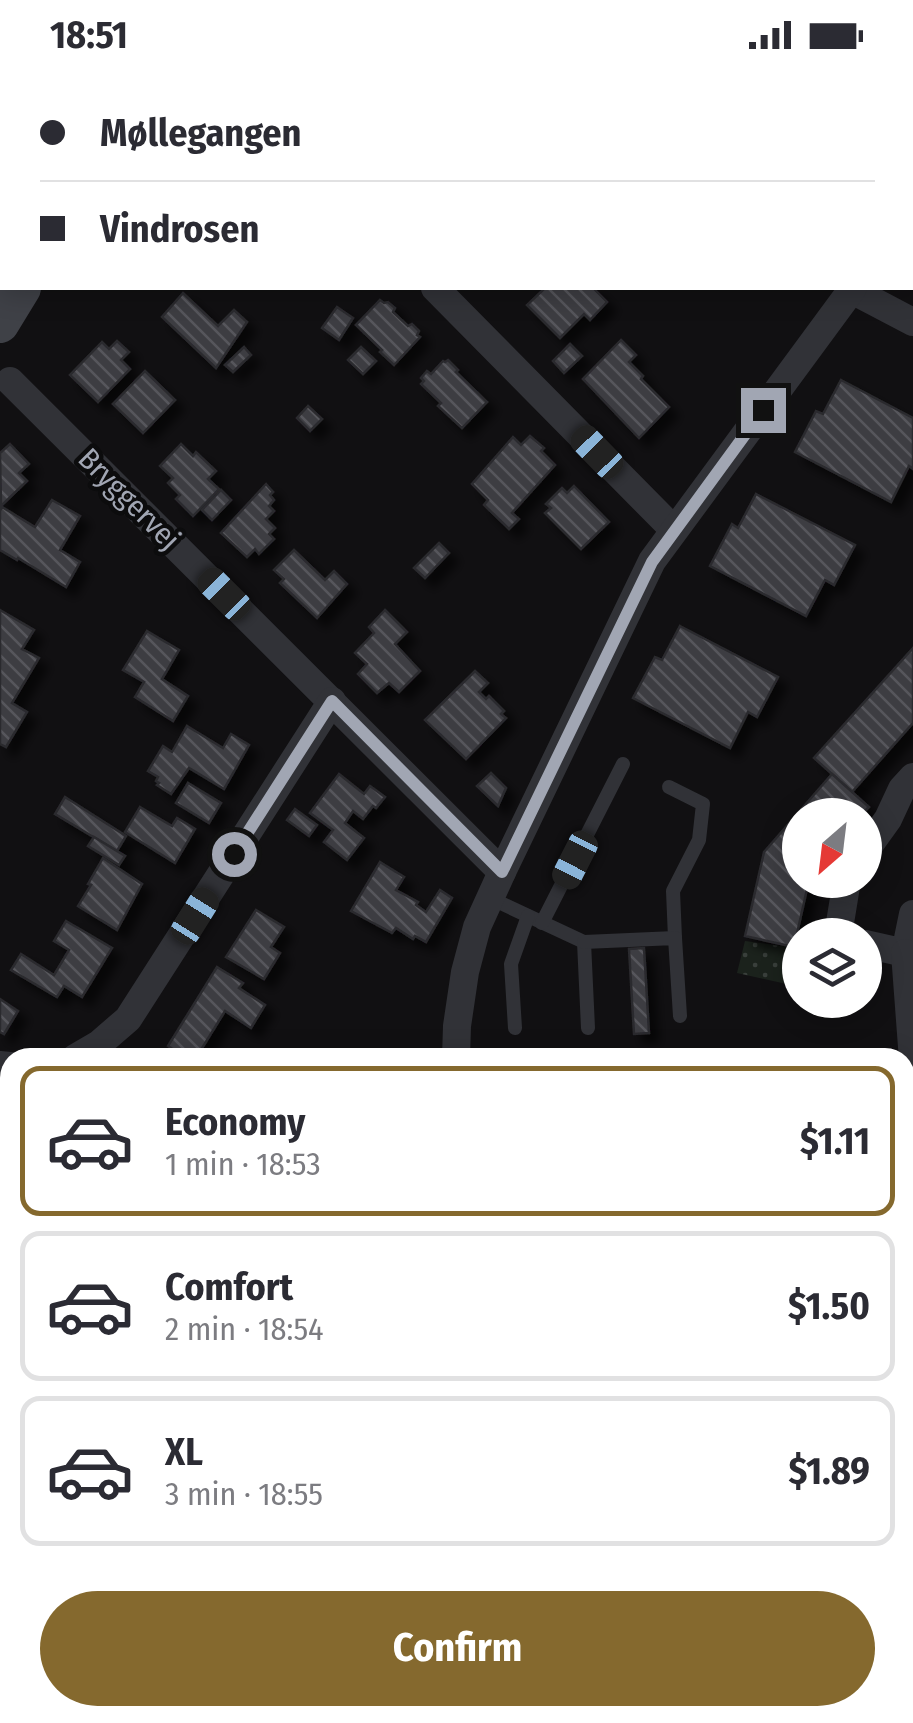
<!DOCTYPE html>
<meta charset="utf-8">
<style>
body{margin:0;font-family:"Fira Sans Condensed",sans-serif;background:#f2f2f3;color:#2b2b33;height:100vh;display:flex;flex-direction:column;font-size:38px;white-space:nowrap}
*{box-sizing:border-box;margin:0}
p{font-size:32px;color:#7c7c81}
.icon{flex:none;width:55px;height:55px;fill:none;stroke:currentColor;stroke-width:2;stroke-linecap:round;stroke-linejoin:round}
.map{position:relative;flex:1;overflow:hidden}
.sheet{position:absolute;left:0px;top:978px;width:915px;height:678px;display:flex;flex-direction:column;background:#fff;border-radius:30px 30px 0 0;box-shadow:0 5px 25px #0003}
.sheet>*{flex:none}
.banner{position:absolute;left:0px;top:0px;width:915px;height:220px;box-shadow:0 5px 25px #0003;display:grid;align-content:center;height:220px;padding:0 40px;background:#fff}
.needle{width:65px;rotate:208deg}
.tools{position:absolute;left:782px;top:728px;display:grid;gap:20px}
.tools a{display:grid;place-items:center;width:100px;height:100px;border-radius:50%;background:#fff;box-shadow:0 5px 25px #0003;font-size:50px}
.end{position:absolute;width:45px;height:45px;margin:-22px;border:12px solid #a1a6b3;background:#111;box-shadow:0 0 0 5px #111}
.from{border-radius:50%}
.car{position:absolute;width:30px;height:60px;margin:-30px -15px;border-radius:12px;box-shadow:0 0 8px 2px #0007;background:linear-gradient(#222 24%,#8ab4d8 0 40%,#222 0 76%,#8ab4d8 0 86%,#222 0)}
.banner b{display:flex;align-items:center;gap:35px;height:95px;font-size:38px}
.banner b+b{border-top:2px solid #e1e1e2}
.banner i{width:25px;height:25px;background:#2b2b33}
ul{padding:18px 0 0;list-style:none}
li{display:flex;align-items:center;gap:30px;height:150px;margin:0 20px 15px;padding:0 20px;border:5px solid #e1e1e2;border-radius:20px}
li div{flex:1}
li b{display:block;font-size:38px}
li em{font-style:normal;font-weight:700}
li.active{border-color:#85692e}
li>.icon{width:90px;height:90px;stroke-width:1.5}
.button{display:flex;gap:20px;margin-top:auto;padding:20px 40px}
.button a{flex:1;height:115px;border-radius:60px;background:#85692e;color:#fff;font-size:40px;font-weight:700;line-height:115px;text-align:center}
.status{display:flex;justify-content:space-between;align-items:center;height:70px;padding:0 50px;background:#fff;direction:ltr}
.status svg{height:28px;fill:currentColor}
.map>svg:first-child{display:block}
.park{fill:url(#park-dots)}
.building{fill:url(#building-back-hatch);stroke:#2b2a2e;stroke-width:2.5;filter:url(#shadow)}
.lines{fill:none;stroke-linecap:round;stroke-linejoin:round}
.lane{stroke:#313237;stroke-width:14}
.street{stroke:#313237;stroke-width:28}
.secondary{stroke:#3f4147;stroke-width:38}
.route{stroke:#a1a6b3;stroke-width:12}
.labels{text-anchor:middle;stroke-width:9;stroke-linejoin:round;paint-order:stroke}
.street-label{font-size:30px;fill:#a1a6b3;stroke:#0c0c0d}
</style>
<div class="status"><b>18:51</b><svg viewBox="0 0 49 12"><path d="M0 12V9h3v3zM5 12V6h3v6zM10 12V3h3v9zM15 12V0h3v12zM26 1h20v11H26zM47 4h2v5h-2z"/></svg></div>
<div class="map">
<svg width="913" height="1653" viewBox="0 0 913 1653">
<defs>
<pattern id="park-dots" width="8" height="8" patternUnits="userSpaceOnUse" patternTransform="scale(2.5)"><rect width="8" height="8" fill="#1b221c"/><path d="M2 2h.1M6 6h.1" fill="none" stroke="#393f3b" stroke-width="1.8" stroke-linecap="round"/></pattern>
<pattern id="building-back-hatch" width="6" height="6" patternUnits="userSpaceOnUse" patternTransform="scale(2.5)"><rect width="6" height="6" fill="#3d3d42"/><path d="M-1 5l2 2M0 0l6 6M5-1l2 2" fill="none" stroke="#56565b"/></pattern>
<filter id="shadow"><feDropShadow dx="9" dy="9" stdDeviation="5" flood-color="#0009"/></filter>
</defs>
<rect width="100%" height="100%" fill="#111012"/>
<polygon class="park" points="745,871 796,878 800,883 800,917 737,903"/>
<g class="building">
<polygon points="545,218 593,218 607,232 590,250 584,244 560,268 527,235"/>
<polygon points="183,223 218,256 234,240 247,252 216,298 162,247"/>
<polygon points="380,230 384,233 388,232 395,238 393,242 408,256 412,254 419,261 417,265 420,267 394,295 380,282 382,280 356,255"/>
<polygon points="337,237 353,248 339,270 322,258"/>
<polygon points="621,270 636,285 629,292 643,306 641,309 669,337 639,368 583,309"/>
<polygon points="117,271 129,282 121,290 130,299 98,332 70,305 102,272 109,279"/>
<polygon points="570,274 582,286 564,303 553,291"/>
<polygon points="244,277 251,285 233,302 225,295"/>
<polygon points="361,277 376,291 363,304 348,290"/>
<polygon points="448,290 458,300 456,302 487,332 462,358 438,336 441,333 421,314 424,311 421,308 427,301 431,304 443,291 445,292"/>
<polygon points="145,301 175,330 143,363 113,334"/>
<polygon points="841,310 913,348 913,399 909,396 891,432 795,382 816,341 823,344"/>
<polygon points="308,336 322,349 310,361 297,348"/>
<polygon points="530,366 544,378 541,381 555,395 512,443 519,449 509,459 484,435 488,430 472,414 513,367 521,375"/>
<polygon points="10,374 29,394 19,403 27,411 1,436 0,383"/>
<polygon points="181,374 193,386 196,382 216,401 208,409 219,419 193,446 176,429 180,425 168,413 173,408 160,396"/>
<polygon points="266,414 273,422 270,425 274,430 269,436 274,441 266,449 275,458 269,464 274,469 259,484 255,479 247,487 221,463"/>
<polygon points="574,416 609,452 581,479 545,443 551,438 546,434 562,418 567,423"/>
<polygon points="221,420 231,430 212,450 202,440"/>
<polygon points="756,424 855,475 834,515 825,510 806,546 710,496 732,454 738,458"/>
<polygon points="52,430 80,446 60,480 80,492 66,517 18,488 17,490 0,480 0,441 2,437 35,457"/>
<polygon points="439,473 449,483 425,508 414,498"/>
<polygon points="294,480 325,510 334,501 347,514 317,548 280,513 284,509 274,500"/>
<polygon points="0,540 34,560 22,579 39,588 12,633 27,642 6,677 0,674"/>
<polygon points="385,540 407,562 395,574 420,601 399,622 389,613 377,623 358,604 367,594 355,583 374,563 369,557"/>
<polygon points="680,556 778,607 757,647 748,642 730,678 633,628 655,587 662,590"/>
<polygon points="147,561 179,580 162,609 188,626 173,651 135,627 144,612 123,600"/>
<polygon points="913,578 913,653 852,722 814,688"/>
<polygon points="475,601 488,613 479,622 486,629 489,626 504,641 501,644 506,648 466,689 425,650"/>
<polygon points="187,656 223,678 231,664 249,675 224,719 189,698 171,724 157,715 159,713 156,711 158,707 148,701 163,676 172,682"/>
<polygon points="491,703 506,718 498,736 477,716"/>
<polygon points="339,704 364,724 370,716 385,727 376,738 373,736 363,749 353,741 345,753 364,768 347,790 324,772 333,760 310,743"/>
<polygon points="832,704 869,737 861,745 800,745 800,810 809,810 794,877 745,866 764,782"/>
<polygon points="188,713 221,733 209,753 176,733"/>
<polygon points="65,727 126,766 117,781 55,744"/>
<polygon points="140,737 172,756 177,748 195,759 175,793 125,762"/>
<polygon points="295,739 317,755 309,766 287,750"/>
<polygon points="94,767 125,786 119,795 88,776"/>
<polygon points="103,788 142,814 117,860 78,836 91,815 88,814"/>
<polygon points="380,792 404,807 396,820 418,832 416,835 426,842 440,820 452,828 426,872 415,866 413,869 396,858 392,863 351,841"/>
<polygon points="256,840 284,857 271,877 280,883 264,909 226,887"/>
<polygon points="66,851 112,878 82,927 64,916 57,927 11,900 21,884 54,905 69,880 54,871"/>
<polygon points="644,878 649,963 634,964 629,879"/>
<polygon points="217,897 243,913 239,918 265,935 251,958 225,941 196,988 186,988 168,976"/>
<polygon points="0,929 18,941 4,964 0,962"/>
<rect x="905" y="1076" width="8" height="40"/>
<polygon points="5,1110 10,1110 10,1189 4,1189 1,1131 7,1131"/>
<polygon points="0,1443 10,1443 10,1523 0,1525"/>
<polygon points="913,1521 913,1576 905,1589 905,1534"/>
<polygon points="10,1619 10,1645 427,1645 428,1653 7,1653 4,1620"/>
<polygon points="467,1645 557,1645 561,1653 468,1653 463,1649"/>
<polygon points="598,1645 893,1645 881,1653 608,1653 607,1651 599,1651"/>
</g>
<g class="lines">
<g class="lane">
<polyline points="669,717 703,734 699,770 673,821 675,868"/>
<polyline points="490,828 584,872 588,958"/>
<polyline points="542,853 623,694"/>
<polyline points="584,872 675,868 680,946"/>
<polyline points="515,958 511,894 528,846"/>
</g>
<g class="street">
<polyline points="221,0 223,2"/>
<polyline points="803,0 806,2"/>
<polyline points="912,10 913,8"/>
<polyline points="435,218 674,460"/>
<polyline points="852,220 913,252"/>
<polyline points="10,311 502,802"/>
<polyline points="865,781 888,749 902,719 913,707"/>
<polyline points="838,865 847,810"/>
<polyline points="865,874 905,883 913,844"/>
<polyline points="905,883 913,990"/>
<polyline points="75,988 99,974 128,949 332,631"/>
<polyline points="456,988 457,956 465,902 477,857 502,802 652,491 853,218"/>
<polyline points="0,995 10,996"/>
<polyline points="905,1052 913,1051"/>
</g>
<g class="secondary">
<polyline points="103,2 105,0"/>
<polyline points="151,2 153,0"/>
<polyline points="0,176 2,172"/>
<polyline points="0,254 22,218"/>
<polyline points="905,1217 913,1216"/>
<polyline points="0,1260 10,1260"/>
<polyline points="905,1273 913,1273"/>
<polyline points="0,1318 10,1318"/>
<polyline points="0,1420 10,1419"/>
</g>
</g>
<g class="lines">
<polyline class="route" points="234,784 332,631 502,802 652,492 763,340"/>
</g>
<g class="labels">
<g class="street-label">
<text transform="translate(129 429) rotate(45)" y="10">Bryggervej</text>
</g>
</g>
</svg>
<div class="tools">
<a><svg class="needle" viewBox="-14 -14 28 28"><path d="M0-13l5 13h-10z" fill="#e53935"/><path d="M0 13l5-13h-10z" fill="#7c7c81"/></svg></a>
<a><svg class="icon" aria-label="layers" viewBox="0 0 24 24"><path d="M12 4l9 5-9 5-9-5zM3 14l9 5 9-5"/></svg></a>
</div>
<i class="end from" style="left:234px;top:784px"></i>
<i class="end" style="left:763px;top:340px"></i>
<i class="car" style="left:597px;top:382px;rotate:316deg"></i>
<i class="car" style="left:224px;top:524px;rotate:315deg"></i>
<i class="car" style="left:575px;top:790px;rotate:207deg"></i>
<i class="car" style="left:195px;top:846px;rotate:32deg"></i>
<div class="banner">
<b><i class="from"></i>Møllegangen</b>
<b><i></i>Vindrosen</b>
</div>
<section class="sheet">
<ul>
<li class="active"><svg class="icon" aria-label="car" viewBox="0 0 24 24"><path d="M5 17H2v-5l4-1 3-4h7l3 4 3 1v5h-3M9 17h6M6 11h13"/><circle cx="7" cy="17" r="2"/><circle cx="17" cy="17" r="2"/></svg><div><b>Economy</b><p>1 min · 18:53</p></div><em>$1.11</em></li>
<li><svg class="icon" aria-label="car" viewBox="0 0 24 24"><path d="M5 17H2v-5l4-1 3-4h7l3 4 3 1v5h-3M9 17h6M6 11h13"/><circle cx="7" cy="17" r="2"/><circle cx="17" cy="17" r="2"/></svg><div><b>Comfort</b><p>2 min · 18:54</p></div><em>$1.50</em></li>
<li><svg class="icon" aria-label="car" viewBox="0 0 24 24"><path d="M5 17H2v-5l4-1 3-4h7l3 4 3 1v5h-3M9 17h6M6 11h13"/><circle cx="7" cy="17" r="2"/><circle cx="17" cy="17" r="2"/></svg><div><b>XL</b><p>3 min · 18:55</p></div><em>$1.89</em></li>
</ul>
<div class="button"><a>Confirm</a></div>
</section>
</div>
